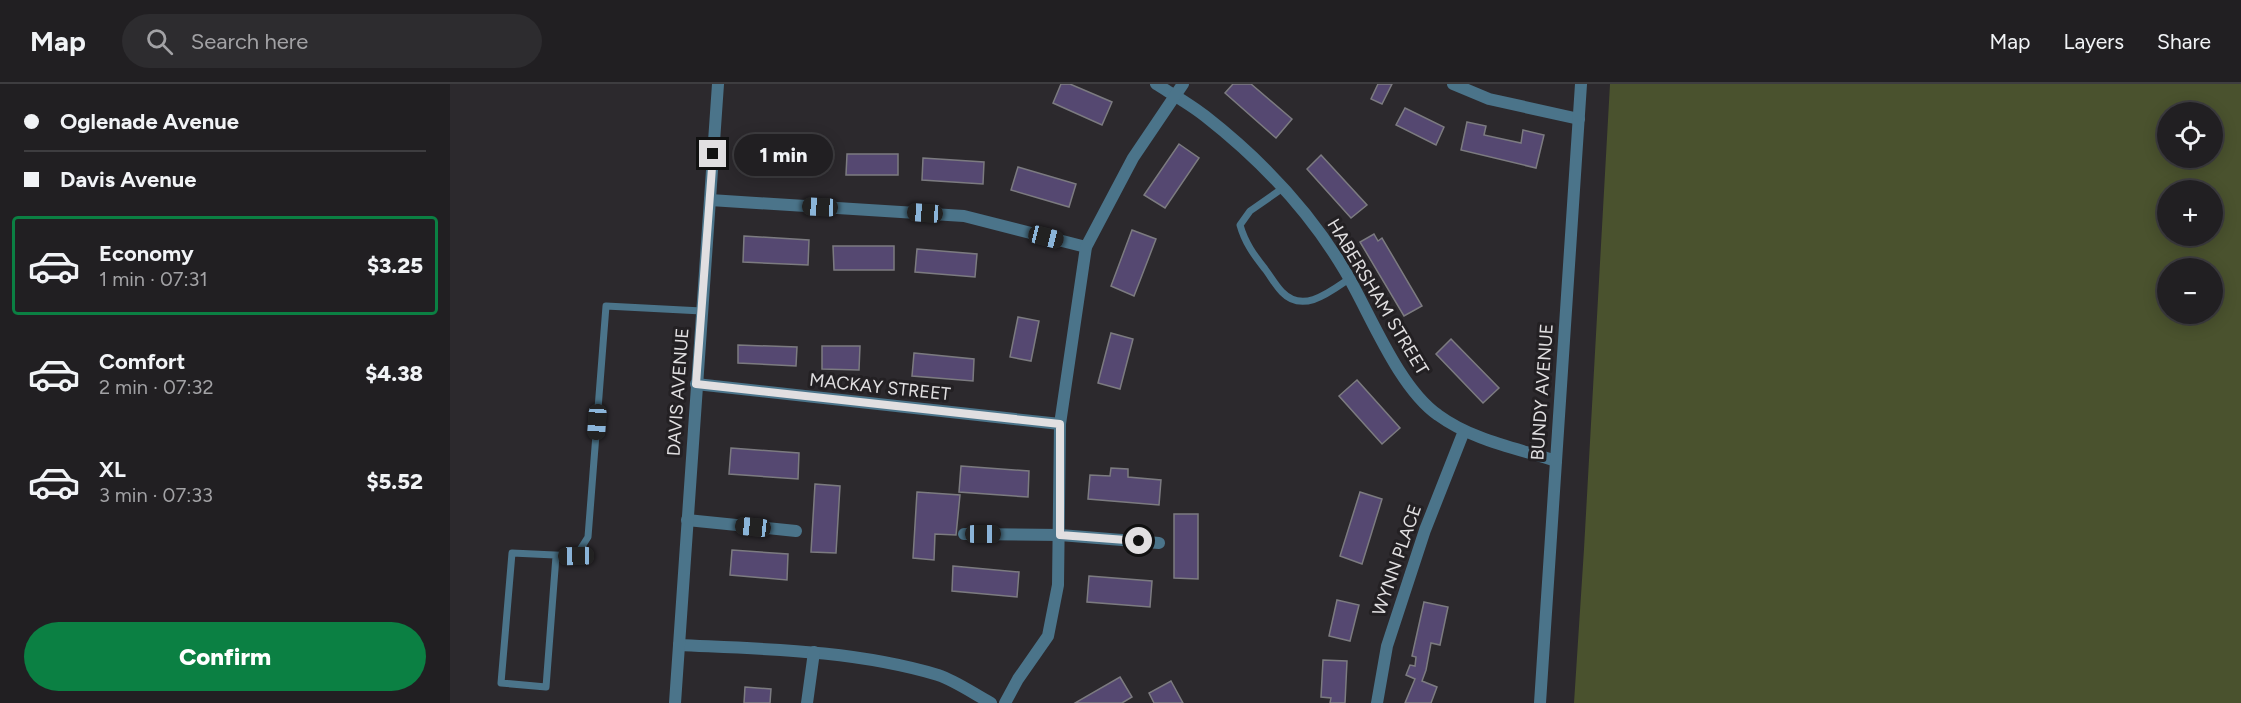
<!DOCTYPE html>
<meta charset="utf-8">
<style>
body{margin:0;font-family:Figtree,sans-serif;background:#2d2c2f;color:#f1f3f6;height:100vh;display:flex;flex-direction:column;font-size:22px;white-space:nowrap}
*{box-sizing:border-box;margin:0}
p{font-size:20px;color:#a2a2a5}
.icon{flex:none;width:33px;height:33px;fill:none;stroke:currentColor;stroke-width:2;stroke-linecap:round;stroke-linejoin:round}
.map{position:relative;flex:1;overflow:hidden}
.panel{display:flex;flex-direction:column;background:#211f22;width:450px}
.panel>*{flex:none}
.hud{display:grid;align-content:center;height:132px;padding:0 24px;background:#211f22}
.controls{position:absolute;left:1707px;top:18px;display:grid;gap:12px}
.controls a{display:grid;place-items:center;width:66px;height:66px;border-radius:50%;background:#211f22;box-shadow:0 3px 15px #0003,0 0 0 2px #3e3d40;font-size:30px}
.end{position:absolute;width:27px;height:27px;margin:-14px;border:8px solid #e1dfe1;background:#111;box-shadow:0 0 0 3px #111}
.from{border-radius:50%}
.bubble{position:absolute;height:42px;border-radius:21px;background:#211f22;box-shadow:0 3px 15px #0003,0 0 0 2px #3e3d40;font-size:20px;font-weight:800;line-height:42px;text-align:center}
.car{position:absolute;width:18px;height:36px;margin:-18px -9px;border-radius:8px;box-shadow:0 0 4px 2px #0007;background:linear-gradient(#222 24%,#8ab4d8 0 40%,#222 0 76%,#8ab4d8 0 86%,#222 0)}
.hud b{display:flex;align-items:center;gap:21px;height:57px;font-size:22px}
.hud b+b{border-top:2px solid #3e3d40}
.hud i{width:15px;height:15px;background:#f1f3f6}
ul{padding:0;list-style:none}
li{display:flex;align-items:center;gap:18px;height:99px;margin:0 12px 9px;padding:0 12px;border:3px solid transparent;border-radius:6px}
li div{flex:1}
li b{display:block;font-size:22px}
li em{font-style:normal;font-weight:800}
li.on{border-color:#0b8043}
li>.icon{width:54px;height:54px;stroke-width:1.5}
.primary-button{display:flex;gap:12px;margin-top:auto;padding:12px 24px}
.primary-button a{flex:1;height:69px;border-radius:36px;background:#0b8043;color:#fff;font-size:24px;font-weight:800;line-height:69px;text-align:center}
header{display:flex;align-items:center;gap:36px;box-sizing:border-box;height:84px;padding:0 30px;background:#211f22;border-bottom:2px solid #3e3d40}
header strong{font-size:28px}
nav{display:flex;gap:33px;margin-inline-start:auto;font-size:21px}
.search{width:420px;height:54px;background:#2d2c2f;display:flex;align-items:center;gap:15px;box-sizing:border-box;padding:0 21px;border-radius:33px;color:#a2a2a5;font-size:22px}
main{display:flex;flex:1;min-height:0}
.map>svg:first-child{display:block}
.green{fill:#4a522e;fill-rule:evenodd}
.building{fill:#554871;stroke:#7c7b80;stroke-width:1.5}
.lines{fill:none;stroke-linecap:round;stroke-linejoin:round}
.service{stroke:#4b748a;stroke-width:7}
.minor{stroke:#4b748a;stroke-width:12}
.route{stroke:#e1dfe1;stroke-width:8}
.labels{text-anchor:middle;stroke-width:6;stroke-linejoin:round;paint-order:stroke}
.street-label{font-size:18px;fill:#e1dfe1;stroke:#232023}
</style>
<header>
<strong>Map</strong>
<div class="search"><svg class="icon" aria-label="search" viewBox="0 0 24 24"><circle cx="10" cy="10" r="6"/><path d="M15 15l6 6"/></svg>Search here</div>
<nav><a>Map</a><a>Layers</a><a>Share</a></nav>
</header>
<main>
<section class="panel">
<div class="hud">
<b><i class="from"></i>Oglenade Avenue</b>
<b><i></i>Davis Avenue</b>
</div>
<ul>
<li class="on"><svg class="icon" aria-label="car" viewBox="0 0 24 24"><path d="M5 17H2v-5l4-1 3-4h7l3 4 3 1v5h-3M9 17h6M6 11h13"/><circle cx="7" cy="17" r="2"/><circle cx="17" cy="17" r="2"/></svg><div><b>Economy</b><p>1 min · 07:31</p></div><em>$3.25</em></li>
<li><svg class="icon" aria-label="car" viewBox="0 0 24 24"><path d="M5 17H2v-5l4-1 3-4h7l3 4 3 1v5h-3M9 17h6M6 11h13"/><circle cx="7" cy="17" r="2"/><circle cx="17" cy="17" r="2"/></svg><div><b>Comfort</b><p>2 min · 07:32</p></div><em>$4.38</em></li>
<li><svg class="icon" aria-label="car" viewBox="0 0 24 24"><path d="M5 17H2v-5l4-1 3-4h7l3 4 3 1v5h-3M9 17h6M6 11h13"/><circle cx="7" cy="17" r="2"/><circle cx="17" cy="17" r="2"/></svg><div><b>XL</b><p>3 min · 07:33</p></div><em>$5.52</em></li>
</ul>
<div class="primary-button"><a>Confirm</a></div>
</section>
<div class="map">
<svg width="1791" height="619" viewBox="0 0 1791 619">
<rect width="100%" height="100%" fill="#2c292d"/>
<path class="green" d="M1160,0h631v619h-667l10,-154zM1718,28h44v46h-44zM1718,106h44v46h-44zM1718,184h44v46h-44z"/>
<g class="building">
<polygon points="611,0 620,0 662,18 652,41 603,19"/>
<polygon points="783,0 801,0 842,35 826,54 775,9"/>
<polygon points="928,0 942,0 932,20 921,15"/>
<polygon points="955,24 994,43 986,61 946,41"/>
<polygon points="1017,38 1036,42 1034,51 1071,59 1073,46 1094,51 1086,84 1011,66"/>
<polygon points="729,60 749,74 715,124 694,111"/>
<polygon points="302,62 337,65 336,86 300,83"/>
<polygon points="397,70 448,70 448,91 396,91"/>
<polygon points="871,71 917,121 901,134 857,85"/>
<polygon points="473,74 534,78 533,100 472,96"/>
<polygon points="568,83 626,100 619,123 561,106"/>
<polygon points="682,146 706,155 684,212 661,202"/>
<polygon points="924,150 928,157 932,154 972,222 954,232 910,158"/>
<polygon points="294,152 359,156 358,181 293,178"/>
<polygon points="383,162 444,162 444,186 384,186"/>
<polygon points="467,165 527,170 525,193 465,188"/>
<polygon points="568,233 589,237 581,277 560,273"/>
<polygon points="661,249 683,255 670,305 648,299"/>
<polygon points="1001,255 1049,304 1033,319 986,270"/>
<polygon points="288,261 347,263 346,282 288,279"/>
<polygon points="372,262 410,262 409,286 372,285"/>
<polygon points="464,269 524,275 523,297 462,292"/>
<polygon points="907,296 950,344 932,360 889,312"/>
<polygon points="281,364 349,369 348,395 279,390"/>
<polygon points="511,382 579,387 578,413 509,408"/>
<polygon points="661,384 678,385 678,393 711,396 709,421 638,415 640,391 660,392"/>
<polygon points="365,400 390,402 386,469 361,468"/>
<polygon points="467,408 510,411 506,451 485,450 484,476 463,474"/>
<polygon points="910,408 932,415 912,480 890,472"/>
<polygon points="724,430 748,430 748,495 724,494"/>
<polygon points="282,466 338,470 337,496 280,491"/>
<polygon points="503,482 569,488 567,513 502,507"/>
<polygon points="639,492 702,497 700,523 637,518"/>
<polygon points="887,516 909,521 900,557 879,552"/>
<polygon points="974,518 998,523 990,561 981,559 976,586 972,597 987,603 981,619 955,619 965,595 956,591 960,581 965,582 966,573 962,572"/>
<polygon points="873,576 897,577 895,619 880,619 881,614 871,613"/>
<polygon points="670,593 682,613 672,619 625,619"/>
<polygon points="721,597 733,619 704,619 699,609"/>
<polygon points="295,603 321,605 320,619 294,619"/>
</g>
<g class="lines">
<g class="service">
<path d="M833,104l-33,23 -10,14c5,18 14,30 25,44 6,8 11,17 17,23 21,22 48,0 67,-13"/>
<polyline points="106,472 96,603 51,599 62,469 126,472 138,453 156,222 252,227"/>
</g>
<g class="minor">
<path d="M706,0c16,10 34,20 49,32 55,43 104,94 140,155 25,42 53,116 93,144 34,25 78,33 118,46"/>
<polyline points="1003,0 1039,15 1129,35"/>
<polyline points="260,116 514,132 636,163"/>
<polyline points="246,300 610,340"/>
<polyline points="237,436 346,447"/>
<polyline points="514,450 610,451 709,459"/>
<path d="M229,561c86,4 175,5 259,30 18,6 36,19 53,28"/>
<polyline points="225,619 268,0"/>
<polyline points="357,619 364,568"/>
<polyline points="555,619 568,595 598,552 608,501 610,340 636,163 683,74 733,0"/>
<polyline points="927,619 937,562 975,446 1014,347"/>
<polyline points="1090,619 1131,0"/>
</g>
</g>
<g class="lines">
<polyline class="route" points="263,70 246,300 610,340 610,451 689,457"/>
</g>
<g class="labels">
<g class="street-label">
<text transform="translate(928 213) rotate(59)" y="6">HABERSHAM STREET</text>
<text transform="translate(430 303) rotate(6)" y="6">MACKAY STREET</text>
<text transform="translate(228 308) rotate(-86)" y="6">DAVIS AVENUE</text>
<text transform="translate(1092 308) rotate(-86)" y="6">BUNDY AVENUE</text>
<text transform="translate(947 476) rotate(-71)" y="6">WYNN PLACE</text>
</g>
</g>
</svg>
<div class="controls">
<a><svg class="icon" aria-label="locate" viewBox="0 0 24 24"><circle cx="12" cy="12" r="6"/><path d="M12 2v4M12 18v4M2 12h4M18 12h4"/></svg></a>
<a>+</a>
<a>−</a>
</div>
<i class="end from" style="left:689px;top:457px"></i>
<i class="end" style="left:263px;top:70px"></i>
<div class="bubble" style="left:284px;top:50px;width:99px">1 min</div>
<i class="car" style="left:370px;top:123px;rotate:273deg"></i>
<i class="car" style="left:475px;top:129px;rotate:274deg"></i>
<i class="car" style="left:596px;top:153px;rotate:104deg"></i>
<i class="car" style="left:147px;top:338px;rotate:184deg"></i>
<i class="car" style="left:303px;top:443px;rotate:276deg"></i>
<i class="car" style="left:533px;top:450px;rotate:90deg"></i>
<i class="car" style="left:126px;top:472px;rotate:269deg"></i>
</div>
</main>
